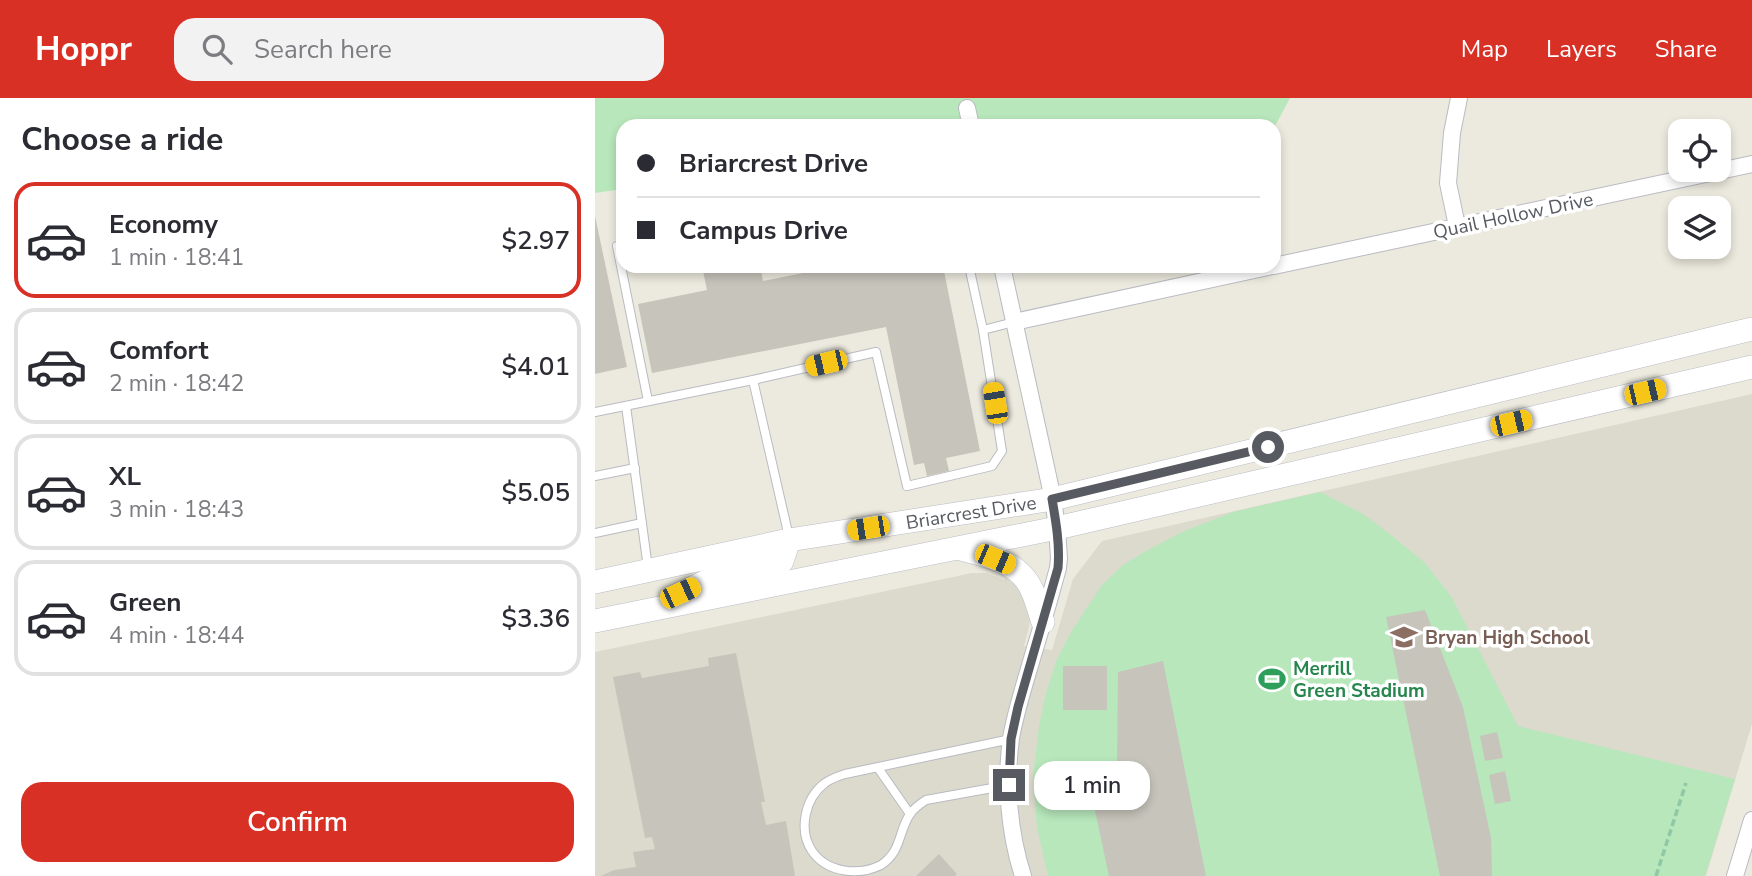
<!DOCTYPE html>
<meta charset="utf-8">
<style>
body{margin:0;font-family:"Nunito Sans",sans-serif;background:#f2f2f3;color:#2b2b33;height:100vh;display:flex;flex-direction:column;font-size:26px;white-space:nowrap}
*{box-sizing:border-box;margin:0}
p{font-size:23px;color:#7c7c81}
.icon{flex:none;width:38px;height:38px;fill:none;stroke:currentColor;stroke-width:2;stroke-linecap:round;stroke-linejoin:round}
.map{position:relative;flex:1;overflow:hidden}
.sheet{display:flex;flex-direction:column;background:#fff;width:595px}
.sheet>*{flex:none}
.banner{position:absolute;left:21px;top:21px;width:665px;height:154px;border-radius:21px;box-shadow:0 4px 10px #0003;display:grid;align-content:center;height:154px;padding:0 21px;background:#fff}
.controls{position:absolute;left:1073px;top:21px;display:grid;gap:14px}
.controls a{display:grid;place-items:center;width:63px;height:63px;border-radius:14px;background:#fff;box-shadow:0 4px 10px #0003;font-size:35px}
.end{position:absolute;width:32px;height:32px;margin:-16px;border:9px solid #575b61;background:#fff;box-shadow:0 0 0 4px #fff}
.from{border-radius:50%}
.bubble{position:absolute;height:49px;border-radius:21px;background:#fff;box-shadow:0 4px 10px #0003;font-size:23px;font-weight:600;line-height:49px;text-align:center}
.car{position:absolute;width:21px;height:42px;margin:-21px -10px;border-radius:9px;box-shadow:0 0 5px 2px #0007;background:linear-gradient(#f5c518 24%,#345 0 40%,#f5c518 0 76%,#345 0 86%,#f5c518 0)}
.banner b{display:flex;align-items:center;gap:24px;height:66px;font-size:26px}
.banner b+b{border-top:2px solid #e1e1e2}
.banner i{width:18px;height:18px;background:#2b2b33}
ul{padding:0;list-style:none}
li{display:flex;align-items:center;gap:21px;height:116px;margin:0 14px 10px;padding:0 7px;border:4px solid #e1e1e2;border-radius:21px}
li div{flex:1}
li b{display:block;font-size:26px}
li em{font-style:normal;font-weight:600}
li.on{border-color:#d93025}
li>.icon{width:63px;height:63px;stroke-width:1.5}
h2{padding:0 21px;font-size:32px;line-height:84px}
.cta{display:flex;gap:14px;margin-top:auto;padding:14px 21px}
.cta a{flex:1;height:80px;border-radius:21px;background:#d93025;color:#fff;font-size:28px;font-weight:600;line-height:80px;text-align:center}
header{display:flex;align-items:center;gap:42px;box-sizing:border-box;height:98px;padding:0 35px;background:#d93025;color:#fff}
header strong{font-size:33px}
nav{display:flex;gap:38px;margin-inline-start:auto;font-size:24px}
.search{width:490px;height:63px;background:#f2f2f3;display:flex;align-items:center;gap:18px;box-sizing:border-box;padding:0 24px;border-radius:21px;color:#7c7c81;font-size:26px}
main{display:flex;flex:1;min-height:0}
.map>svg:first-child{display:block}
.education{fill:#dcdacd}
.green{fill:#b7e7bb}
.building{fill:#c7c4bb}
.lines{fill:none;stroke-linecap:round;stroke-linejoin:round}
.service-casing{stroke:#b9bbc2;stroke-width:10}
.minor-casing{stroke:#b9bbc2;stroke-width:18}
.secondary-casing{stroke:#b9bcc4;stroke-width:24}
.path{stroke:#90c8a5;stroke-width:3.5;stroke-dasharray:7 3.5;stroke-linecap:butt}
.service{stroke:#fff;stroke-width:8}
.minor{stroke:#fff;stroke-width:16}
.secondary{stroke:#fff;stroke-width:23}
.route{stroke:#575b61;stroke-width:9}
.labels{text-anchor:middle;stroke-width:7;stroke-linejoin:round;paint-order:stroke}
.street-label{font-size:19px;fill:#575b61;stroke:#fff}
.education-label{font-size:19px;font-weight:bold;fill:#785e54;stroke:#fff;text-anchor:start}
.leisure-label{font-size:19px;font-weight:bold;fill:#27864d;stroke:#fff;text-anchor:start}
</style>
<header>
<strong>Hoppr</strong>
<div class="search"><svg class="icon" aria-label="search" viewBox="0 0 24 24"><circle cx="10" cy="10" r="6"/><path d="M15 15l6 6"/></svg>Search here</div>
<nav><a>Map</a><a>Layers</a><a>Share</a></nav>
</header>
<main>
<section class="sheet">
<h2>Choose a ride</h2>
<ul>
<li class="on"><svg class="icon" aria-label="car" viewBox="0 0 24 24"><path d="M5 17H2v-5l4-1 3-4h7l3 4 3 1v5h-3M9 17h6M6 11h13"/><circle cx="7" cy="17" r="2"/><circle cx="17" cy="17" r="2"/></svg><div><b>Economy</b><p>1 min · 18:41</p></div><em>$2.97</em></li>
<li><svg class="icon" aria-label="car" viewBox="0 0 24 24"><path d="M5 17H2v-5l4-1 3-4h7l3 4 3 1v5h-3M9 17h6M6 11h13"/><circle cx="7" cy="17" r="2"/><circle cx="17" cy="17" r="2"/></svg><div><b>Comfort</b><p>2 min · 18:42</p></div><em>$4.01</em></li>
<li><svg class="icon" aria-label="car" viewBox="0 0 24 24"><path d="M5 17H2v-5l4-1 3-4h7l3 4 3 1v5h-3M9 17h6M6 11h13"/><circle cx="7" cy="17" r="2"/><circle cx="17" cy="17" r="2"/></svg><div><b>XL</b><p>3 min · 18:43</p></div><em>$5.05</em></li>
<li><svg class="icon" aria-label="car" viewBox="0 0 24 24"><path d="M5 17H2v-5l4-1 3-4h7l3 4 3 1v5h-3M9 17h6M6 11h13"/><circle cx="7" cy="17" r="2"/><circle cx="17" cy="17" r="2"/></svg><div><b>Green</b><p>4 min · 18:44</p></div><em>$3.36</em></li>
</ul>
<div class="cta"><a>Confirm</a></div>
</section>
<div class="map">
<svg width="1157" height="778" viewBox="0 0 1157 778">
<rect width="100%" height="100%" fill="#eceade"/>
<polygon class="education" points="1157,296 1157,626 1111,778 0,778 0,554 377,475 391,475 409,482 412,477 429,496 436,512 434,529 429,548 457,552 478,481 507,443"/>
<g class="green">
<polygon points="0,0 695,0 679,30 679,28 28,28 28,91 0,95"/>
<polygon points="725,394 768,416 796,437 830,465 856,498 923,628 1140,681 1110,778 453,778 442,730 438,679 444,628 450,599 461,563 476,534 507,487 528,467 551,453 587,434 638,414"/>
</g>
<g class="building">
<polygon points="0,118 32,269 0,276"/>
<polygon points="107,168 165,168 168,183 243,168 348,168 385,353 351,360 354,373 332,378 329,365 319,367 291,229 57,275 43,206 112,192"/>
<polygon points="830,512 868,609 896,740 897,778 845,778 791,519"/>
<polygon points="141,555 170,704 166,704 171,727 191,723 200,778 6,778 19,772 41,769 38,754 60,751 57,739 50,740 18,579 45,574 47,580 114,568 113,560"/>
<polygon points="568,563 611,778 514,778 498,703 527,697 522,664 523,574"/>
<rect x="468" y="568" width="44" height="44"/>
<polygon points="902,634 908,660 890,663 885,638"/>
<polygon points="910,673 916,703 900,706 894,677"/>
<polygon points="344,756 362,776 360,778 321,778"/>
</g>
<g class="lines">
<defs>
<g id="service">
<polyline points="28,147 22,148 53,303"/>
<polyline points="388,232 419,224"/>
<polyline points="158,282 194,439"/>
<polyline points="31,308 53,470"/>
<polyline points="0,314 158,282 281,254 312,388 397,368 407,353 388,232 374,168"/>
<polyline points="0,378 40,370"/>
<polyline points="0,435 47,425"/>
<polyline points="283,670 315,716"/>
<path d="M414,687l-83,15c-6,4 -12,8 -16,14 -12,18 -8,37 -29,51 -22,11 -54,8 -69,-14 -14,-21 -7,-53 13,-68 6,-4 13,-7 20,-9l166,-35"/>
</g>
<g id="minor">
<polyline points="372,10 376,28"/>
<polyline points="862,128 853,85 857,35 864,0"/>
<path d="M407,168l51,233 4,29 2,30 -1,10c-8,29 -16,58 -25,87 -8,28 -17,55 -22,83 -6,45 -2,95 12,138"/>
<polyline points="679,168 1157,66"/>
<polyline points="419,224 677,168"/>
<polyline points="1140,778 1157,722"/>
</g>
<g id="secondary">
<path d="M366,451c21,6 51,11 65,31 9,11 12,29 17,42"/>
<polyline points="0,484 194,442 458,401 1157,231"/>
<polyline points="81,498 124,477 187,463 194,442"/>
<polyline points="0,523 462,430 1157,269"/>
</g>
</defs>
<use href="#service" class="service-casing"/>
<use href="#minor" class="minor-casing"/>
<use href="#secondary" class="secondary-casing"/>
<polyline class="path" points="1061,778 1091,685"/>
<use href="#service" class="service"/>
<use href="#minor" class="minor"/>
<use href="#secondary" class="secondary"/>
</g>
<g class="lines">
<path class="route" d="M414,687l2,-46 7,-32 40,-139c2,-23 -2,-46 -6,-69l216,-52"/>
</g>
<defs>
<symbol id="school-bare" viewBox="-9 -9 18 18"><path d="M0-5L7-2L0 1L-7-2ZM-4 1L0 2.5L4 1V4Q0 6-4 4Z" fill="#8d6e63" stroke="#fff" stroke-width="2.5" paint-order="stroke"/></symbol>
<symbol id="stadium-bare" viewBox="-9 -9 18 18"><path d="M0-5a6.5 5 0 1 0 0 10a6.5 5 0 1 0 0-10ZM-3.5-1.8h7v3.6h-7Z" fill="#2e9e5b" stroke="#fff" stroke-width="2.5" paint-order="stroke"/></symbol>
</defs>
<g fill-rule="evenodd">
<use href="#school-bare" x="790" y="520" width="38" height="38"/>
<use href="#stadium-bare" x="658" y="562" width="38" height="38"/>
</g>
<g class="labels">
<g class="street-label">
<text transform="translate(918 117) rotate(-12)" y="7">Quail Hollow Drive</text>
<text transform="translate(376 414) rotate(-9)" y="7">Briarcrest Drive</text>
</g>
<g class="education-label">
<text x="830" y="546">Bryan High School</text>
</g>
<g class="leisure-label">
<text x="698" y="577">Merrill<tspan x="698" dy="22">Green Stadium</tspan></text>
</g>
</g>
</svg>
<div class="controls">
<a><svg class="icon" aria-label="locate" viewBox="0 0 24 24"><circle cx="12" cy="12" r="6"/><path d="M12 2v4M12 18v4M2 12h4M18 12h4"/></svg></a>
<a><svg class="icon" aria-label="layers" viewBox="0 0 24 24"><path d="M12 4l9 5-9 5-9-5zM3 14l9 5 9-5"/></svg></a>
</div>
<i class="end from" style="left:673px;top:349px"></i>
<i class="end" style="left:414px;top:687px"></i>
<div class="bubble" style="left:439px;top:663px;width:116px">1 min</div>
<i class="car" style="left:231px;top:265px;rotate:257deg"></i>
<i class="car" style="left:1050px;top:294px;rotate:77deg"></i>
<i class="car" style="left:400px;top:305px;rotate:351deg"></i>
<i class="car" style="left:916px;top:325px;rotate:77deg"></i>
<i class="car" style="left:273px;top:430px;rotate:261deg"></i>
<i class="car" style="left:400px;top:461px;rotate:113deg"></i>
<i class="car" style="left:85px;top:495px;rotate:65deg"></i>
<div class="banner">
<b><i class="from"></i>Briarcrest Drive</b>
<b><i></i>Campus Drive</b>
</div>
</div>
</main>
